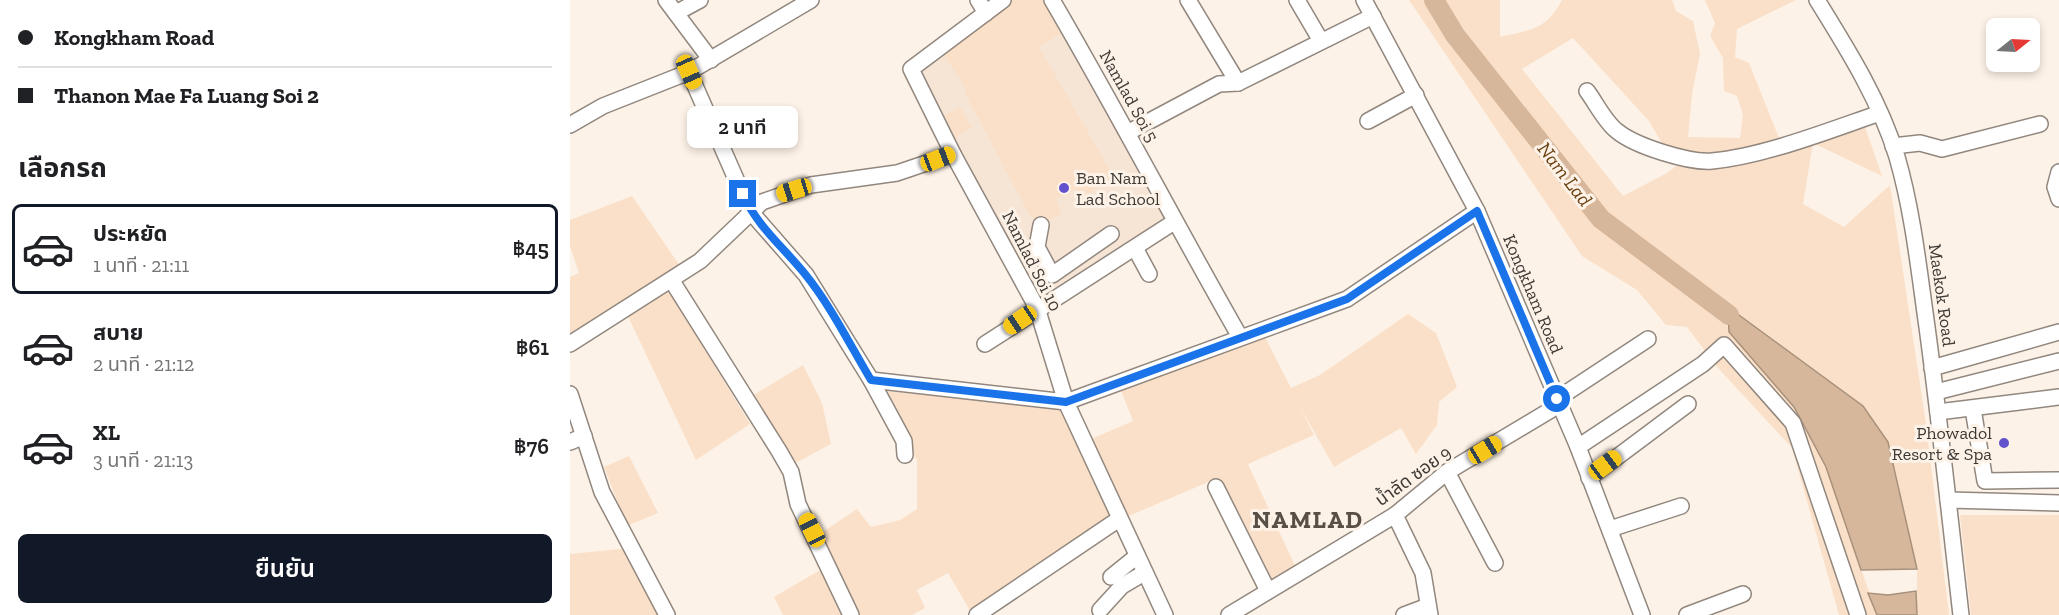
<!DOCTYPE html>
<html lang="th">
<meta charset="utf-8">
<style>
body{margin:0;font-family:"Zilla Slab","Noto Sans Thai",serif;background:#f2f2f2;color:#202124;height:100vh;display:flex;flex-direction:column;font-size:22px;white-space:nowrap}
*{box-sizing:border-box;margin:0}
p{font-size:20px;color:#757577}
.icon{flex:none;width:33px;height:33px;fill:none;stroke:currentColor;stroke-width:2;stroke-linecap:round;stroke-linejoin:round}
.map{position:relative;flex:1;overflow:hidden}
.drawer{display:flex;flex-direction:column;background:#fff;width:570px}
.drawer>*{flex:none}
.banner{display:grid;align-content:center;height:132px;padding:0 18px;background:#fff}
.needle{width:39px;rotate:72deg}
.tools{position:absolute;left:1416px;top:18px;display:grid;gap:12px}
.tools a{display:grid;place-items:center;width:54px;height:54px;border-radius:9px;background:#fff;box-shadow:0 3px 9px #0003;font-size:30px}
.end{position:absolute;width:27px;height:27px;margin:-14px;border:8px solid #1a73e8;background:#fff;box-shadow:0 0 0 3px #fff}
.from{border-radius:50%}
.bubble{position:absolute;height:42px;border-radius:9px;background:#fff;box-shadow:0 3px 9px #0003;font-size:20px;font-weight:600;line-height:42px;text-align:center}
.car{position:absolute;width:18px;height:36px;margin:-18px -9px;border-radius:8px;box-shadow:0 0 4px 2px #0007;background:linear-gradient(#f5c518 24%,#345 0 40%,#f5c518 0 76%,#345 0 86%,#f5c518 0)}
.banner b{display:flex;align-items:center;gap:21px;height:57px;font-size:22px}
.banner b+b{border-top:2px solid #e0e0e0}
.banner i{width:15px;height:15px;background:#202124}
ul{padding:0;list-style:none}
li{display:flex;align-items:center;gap:18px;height:90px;margin:0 12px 9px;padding:0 6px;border:3px solid transparent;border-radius:9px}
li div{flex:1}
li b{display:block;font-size:22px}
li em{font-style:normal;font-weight:600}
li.active{border-color:#111827}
li>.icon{width:54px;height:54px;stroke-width:1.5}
h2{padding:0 18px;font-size:27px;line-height:72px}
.button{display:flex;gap:12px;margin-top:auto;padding:12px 18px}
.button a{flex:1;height:69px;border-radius:9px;background:#111827;color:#fff;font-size:24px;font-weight:600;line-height:69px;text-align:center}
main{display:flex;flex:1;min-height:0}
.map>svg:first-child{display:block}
.built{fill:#f6e4d5}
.green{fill:#fae0c8;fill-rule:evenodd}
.water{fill:#d6b79b;stroke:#a8917c;stroke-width:1.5}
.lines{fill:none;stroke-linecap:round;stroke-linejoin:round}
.river{stroke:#d6b79b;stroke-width:20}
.minor-casing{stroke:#91877e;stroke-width:18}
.minor{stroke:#fff;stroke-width:15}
.route{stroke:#1a73e8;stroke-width:8}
.poi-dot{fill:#6253cc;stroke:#fdf2e7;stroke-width:2}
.labels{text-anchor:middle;stroke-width:6;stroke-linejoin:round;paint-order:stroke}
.street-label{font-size:18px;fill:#3d3935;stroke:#fdf2e7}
.poi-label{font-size:18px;fill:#3d3935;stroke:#fdf2e7;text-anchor:start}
.water-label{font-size:20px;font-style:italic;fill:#6b4213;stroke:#fdf2e7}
.district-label{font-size:24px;font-weight:bold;letter-spacing:1.5px;fill:#584f46;stroke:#fdf2e7}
</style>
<main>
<section class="drawer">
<div class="banner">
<b><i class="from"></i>Kongkham Road</b>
<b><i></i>Thanon Mae Fa Luang Soi 2</b>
</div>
<h2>เลือกรถ</h2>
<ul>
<li class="active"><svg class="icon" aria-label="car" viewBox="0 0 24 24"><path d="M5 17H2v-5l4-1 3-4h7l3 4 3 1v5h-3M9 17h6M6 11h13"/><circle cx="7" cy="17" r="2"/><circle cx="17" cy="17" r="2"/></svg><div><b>ประหยัด</b><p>1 นาที · 21:11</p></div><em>฿45</em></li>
<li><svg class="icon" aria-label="car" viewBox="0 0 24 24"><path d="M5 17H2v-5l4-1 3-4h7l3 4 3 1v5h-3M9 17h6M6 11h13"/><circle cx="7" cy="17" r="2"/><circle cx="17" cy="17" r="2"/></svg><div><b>สบาย</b><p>2 นาที · 21:12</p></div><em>฿61</em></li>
<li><svg class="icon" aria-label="car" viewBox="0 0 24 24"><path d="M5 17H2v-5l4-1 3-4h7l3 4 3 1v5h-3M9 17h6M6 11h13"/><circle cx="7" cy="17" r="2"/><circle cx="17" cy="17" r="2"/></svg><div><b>XL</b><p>3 นาที · 21:13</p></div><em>฿76</em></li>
</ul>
<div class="button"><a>ยืนยัน</a></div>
</section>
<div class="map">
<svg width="1489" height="615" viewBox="0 0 1489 615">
<rect width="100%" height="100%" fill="#fdf2e7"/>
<polygon class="built" points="482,0 604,222 467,308 341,69"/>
<g class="green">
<polygon points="433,0 482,0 499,29 469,47 543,176 512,199 505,188 486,199 492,213 471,225 460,216 396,95 393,84 369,48"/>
<path d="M839,0h91v37c31,-7 46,-7 62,-37h110l4,11 17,10 7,33 -8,40 -4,43 52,1 3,-23 -6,-19 -13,-5 -1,-33 -13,-22 5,-13 -10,-23h91l-59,29 -2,28 14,6 32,80 83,-19 18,52 -69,-33 -10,61 41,23 46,-42 36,239 23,191h-32v-46l-55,-163 -134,-98 1,24 65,75 32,60 51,148h-38l-47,-167 -74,-80 -31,-41 -21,-2 -29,-35 -55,-34zM1003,38l76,83 18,31 19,7 -19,14 -44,23 -101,-127z"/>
<polygon points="390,107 402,128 382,139 370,118"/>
<polygon points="62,196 112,269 0,344 0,277 9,273 0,246 0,220"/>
<polygon points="98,289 180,424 126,460 56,312"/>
<polygon points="838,314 866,333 887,387 869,402 867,425 846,454 831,428 764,467 729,405 744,435 678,464 726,568 696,587 643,480 554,518 519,440 563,421 550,388 694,335 721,388 750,375"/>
<polygon points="233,365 252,403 261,444 218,467 177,399"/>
<polygon points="310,391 491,405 542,518 402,614 378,573 347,590 355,608 342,615 284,615 247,536 287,509 301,527 330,520 347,509 347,460"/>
<polygon points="59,456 88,513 57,526 34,467"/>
<polygon points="1390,515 1489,515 1489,615 1401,615"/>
<polygon points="61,548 100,615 0,615 0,554"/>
<polygon points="252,569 273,615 213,615 204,597"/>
</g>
<g class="water">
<polygon points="1158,307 1293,406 1318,442 1347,569 1291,570 1256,467 1224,407 1159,332"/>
<polygon points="1346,591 1347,615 1307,615 1298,593 1318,595"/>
</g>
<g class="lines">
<polyline class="river" points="864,0 885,35 1031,219 1159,315"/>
<defs>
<g id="minor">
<polyline points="96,0 141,60"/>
<polyline points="408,0 416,13"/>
<polyline points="433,0 341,69 383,154 467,308 496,402 595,615"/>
<path d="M482,0c65,111 124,225 188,337"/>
<polyline points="618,0 668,83"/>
<polyline points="727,0 751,41"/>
<polyline points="794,0 907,211 1008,447 1072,615"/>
<path d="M1247,0c31,50 63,101 80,157 16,55 22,114 30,170 13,96 23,192 34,288"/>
<polyline points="106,13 130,0"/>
<polyline points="119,72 180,211 236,275 301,380 496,402 777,299 907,211"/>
<path d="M1017,91c9,12 18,31 30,40 18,15 72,32 95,30 53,-5 118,-31 168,-48"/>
<polyline points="798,121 846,95"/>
<polyline points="0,125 33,106 119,72 241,0"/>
<polyline points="559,132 649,84 668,83 803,16"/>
<polyline points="1323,146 1350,143 1372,149 1470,124"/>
<polyline points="1489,172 1485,187 1489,199"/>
<polyline points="471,225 467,247 482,275 541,234"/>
<polyline points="565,248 579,274"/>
<polyline points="102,281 209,451 221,472 228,504 281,615"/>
<polyline points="0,344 130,261 192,202 241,185 327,173 383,154"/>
<polyline points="415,344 604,222"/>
<polyline points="1362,368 1489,332"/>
<polyline points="301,380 334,441 335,455"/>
<polyline points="1366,392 1489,361"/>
<polyline points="0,394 32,492 97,615"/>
<polyline points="987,399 1078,339"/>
<polyline points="1403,409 1415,481 1489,480"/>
<polyline points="1368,412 1489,397"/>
<polyline points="0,442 14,436"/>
<polyline points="1008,447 1133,364 1154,345 1223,423 1288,615"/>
<polyline points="877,472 925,563"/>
<polyline points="1019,478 1118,404"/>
<polyline points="646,487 698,591"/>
<polyline points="1378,500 1489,503"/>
<polyline points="825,515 853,573 860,615"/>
<polyline points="1040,529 1111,506"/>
<polyline points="541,577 567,556"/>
<polyline points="530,610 552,586 574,573"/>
<polyline points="407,615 549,519"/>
<polyline points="659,615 825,515 877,472 989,405"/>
<polyline points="834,615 858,606"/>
<polyline points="1117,615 1173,594"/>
</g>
</defs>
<use href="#minor" class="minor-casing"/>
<use href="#minor" class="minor"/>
</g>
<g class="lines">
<path class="route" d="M173,194c13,31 41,54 62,80 26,32 45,71 66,106l195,22 281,-103 130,-88 80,188"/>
</g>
<g class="poi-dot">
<circle cx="494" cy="188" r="6"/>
<circle cx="1434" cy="443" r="6"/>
</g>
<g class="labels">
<g class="street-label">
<text transform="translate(559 96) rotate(61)" y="6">Namlad Soi 5</text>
<text transform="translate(462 261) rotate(63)" y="6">Namlad Soi 10</text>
<text transform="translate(963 294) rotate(67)" y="6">Kongkham Road</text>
<text transform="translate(1372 295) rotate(82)" y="6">Maekok Road</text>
<text transform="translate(843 476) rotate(-36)" y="6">น้ำลัด ซอย 9</text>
</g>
<g class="poi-label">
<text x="506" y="184">Ban Nam<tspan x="506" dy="21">Lad School</tspan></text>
<text x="1422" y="439" text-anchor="end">Phowadol<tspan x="1422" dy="21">Resort &amp; Spa</tspan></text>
</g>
<g class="water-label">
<text transform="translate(995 174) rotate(52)" y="7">Nam Lad</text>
</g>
<g class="district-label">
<text x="738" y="528">NAMLAD</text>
</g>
</g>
</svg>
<div class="tools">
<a><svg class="needle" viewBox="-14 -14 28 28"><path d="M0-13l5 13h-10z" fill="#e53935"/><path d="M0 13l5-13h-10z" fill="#757577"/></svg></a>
</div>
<i class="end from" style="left:987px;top:399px"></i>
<i class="end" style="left:173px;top:194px"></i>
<div class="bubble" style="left:117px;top:106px;width:111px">2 นาที</div>
<i class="car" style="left:119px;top:72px;rotate:156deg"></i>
<i class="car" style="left:368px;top:159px;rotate:69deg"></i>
<i class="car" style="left:224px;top:190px;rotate:253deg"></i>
<i class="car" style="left:450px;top:320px;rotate:236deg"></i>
<i class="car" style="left:915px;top:450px;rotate:59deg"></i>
<i class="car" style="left:1035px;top:465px;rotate:53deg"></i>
<i class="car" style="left:242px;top:530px;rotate:333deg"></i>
</div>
</main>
